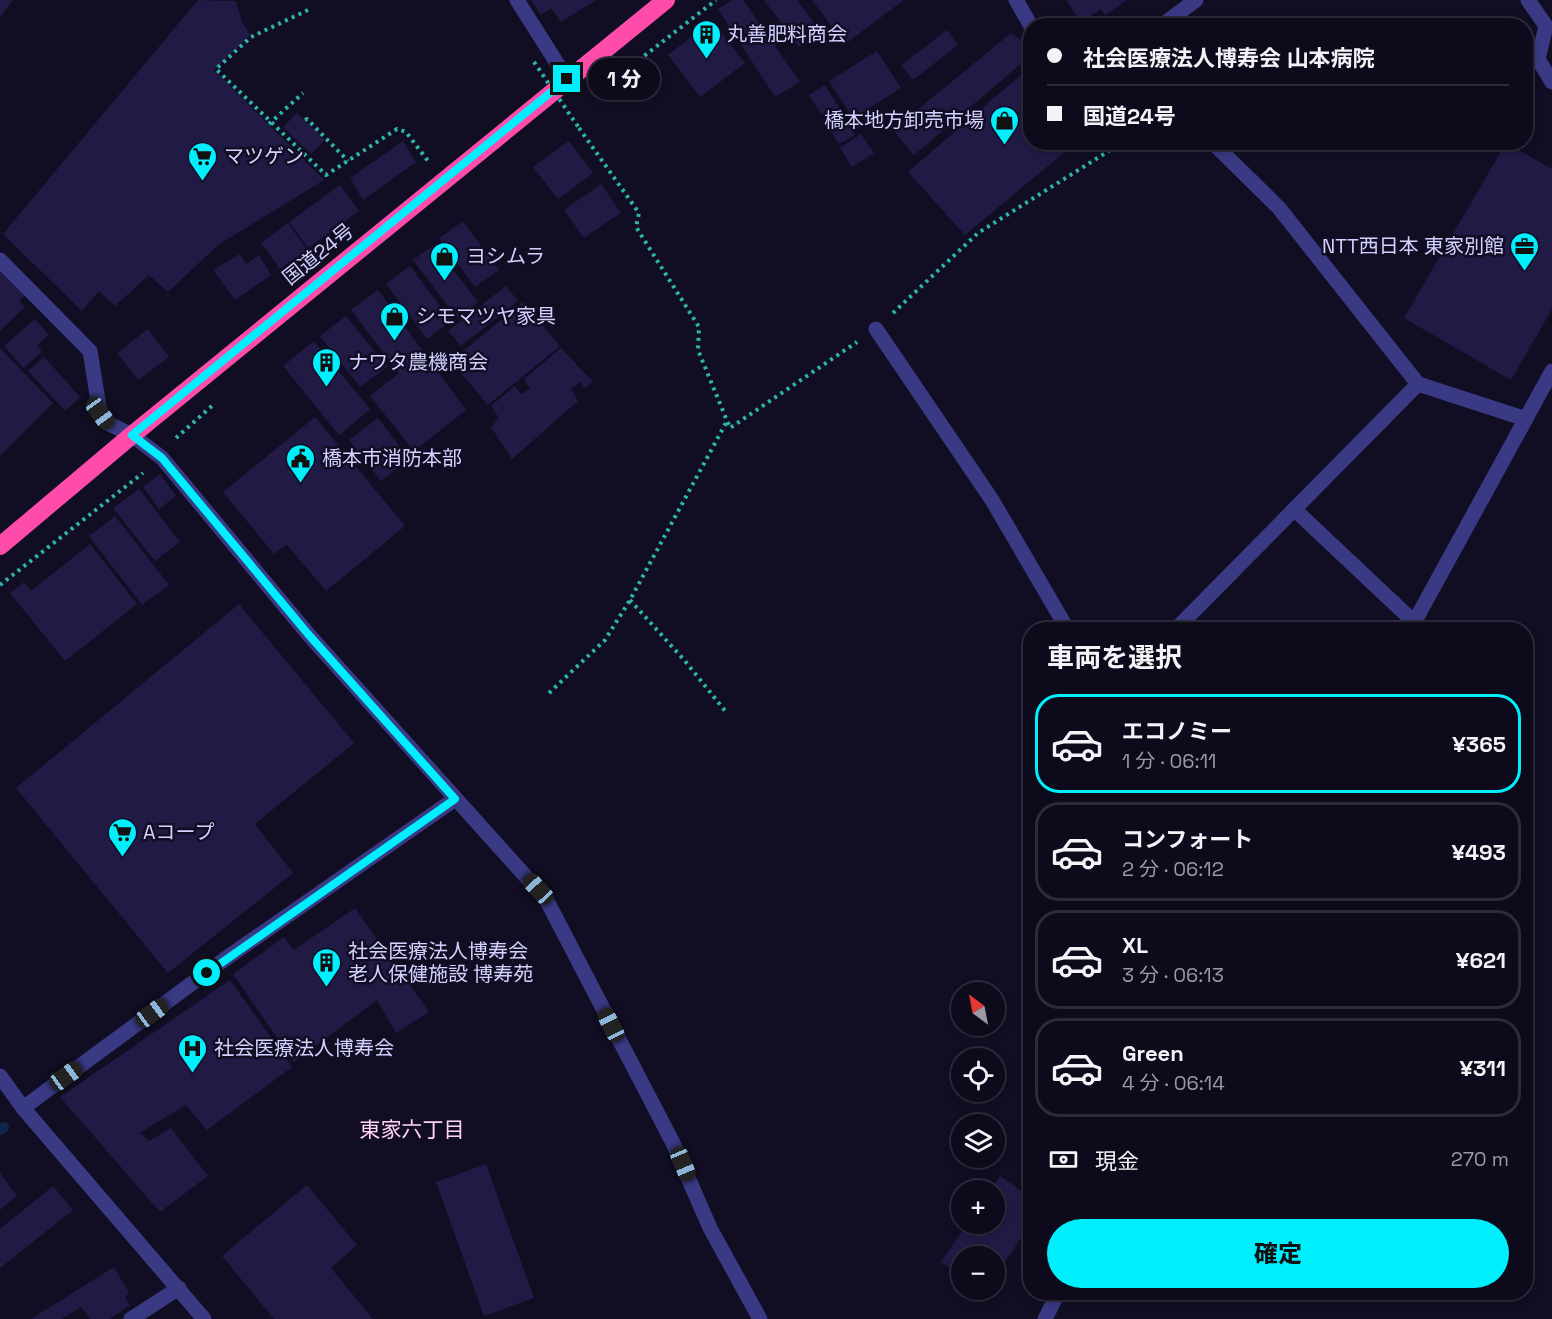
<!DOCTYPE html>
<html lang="ja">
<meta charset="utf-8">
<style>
body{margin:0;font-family:"Space Grotesk","Noto Sans JP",sans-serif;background:#161324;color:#f1f3f6;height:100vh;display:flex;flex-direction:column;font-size:22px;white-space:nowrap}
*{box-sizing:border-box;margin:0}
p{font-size:20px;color:#9a9aa3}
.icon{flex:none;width:33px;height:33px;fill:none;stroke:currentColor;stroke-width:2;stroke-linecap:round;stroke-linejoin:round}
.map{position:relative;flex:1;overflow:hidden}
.sheet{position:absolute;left:1023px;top:622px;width:510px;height:678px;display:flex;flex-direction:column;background:#0d0a1b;border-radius:24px;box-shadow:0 3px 9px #0003,0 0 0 2px #2d2b3a}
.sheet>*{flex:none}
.guide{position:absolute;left:1023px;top:18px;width:510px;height:132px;border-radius:24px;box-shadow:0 3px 9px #0003,0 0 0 2px #2d2b3a;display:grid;align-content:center;height:132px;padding:0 24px;background:#0d0a1b}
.needle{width:39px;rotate:328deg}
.controls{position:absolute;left:951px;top:982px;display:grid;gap:12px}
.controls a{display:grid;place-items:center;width:54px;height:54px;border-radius:50%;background:#0d0a1b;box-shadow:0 3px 9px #0003,0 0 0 2px #2d2b3a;font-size:30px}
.end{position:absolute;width:27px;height:27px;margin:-14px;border:8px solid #00effc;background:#111;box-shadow:0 0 0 3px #111}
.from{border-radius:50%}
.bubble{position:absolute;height:42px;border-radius:21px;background:#0d0a1b;box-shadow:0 3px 9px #0003,0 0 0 2px #2d2b3a;font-size:20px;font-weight:800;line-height:42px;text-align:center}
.car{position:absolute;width:18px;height:36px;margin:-18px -9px;border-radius:8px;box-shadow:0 0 4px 2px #0007;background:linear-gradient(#222 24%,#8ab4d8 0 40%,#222 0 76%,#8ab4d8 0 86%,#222 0)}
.guide b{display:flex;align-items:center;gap:21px;height:57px;font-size:22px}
.guide b+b{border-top:2px solid #2d2b3a}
.guide i{width:15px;height:15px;background:#f1f3f6}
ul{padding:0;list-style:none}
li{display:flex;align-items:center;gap:18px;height:99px;margin:0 12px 9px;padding:0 12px;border:3px solid #2d2b3a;border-radius:24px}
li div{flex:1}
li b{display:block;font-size:22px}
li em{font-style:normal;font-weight:800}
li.current{border-color:#00effc}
li>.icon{width:54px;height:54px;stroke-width:1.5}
h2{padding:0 24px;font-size:27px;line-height:72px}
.pay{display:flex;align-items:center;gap:15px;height:66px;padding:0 24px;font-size:22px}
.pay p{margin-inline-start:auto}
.button{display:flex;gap:12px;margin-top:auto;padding:12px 24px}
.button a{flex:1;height:69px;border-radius:36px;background:#00effc;color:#111;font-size:24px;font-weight:800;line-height:69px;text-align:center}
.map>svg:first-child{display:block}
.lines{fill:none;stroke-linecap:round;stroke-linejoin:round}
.stream{stroke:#0c2749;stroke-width:10}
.building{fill:#201a45}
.path{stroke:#2db6a7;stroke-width:4;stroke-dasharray:3 4.5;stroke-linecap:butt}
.lane{stroke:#393a83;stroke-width:15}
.street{stroke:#393a83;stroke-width:15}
.highway{stroke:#ff4cab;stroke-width:18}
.path-bridge{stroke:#2db6a7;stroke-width:4;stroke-dasharray:3 4.5;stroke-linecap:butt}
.route{stroke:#00effc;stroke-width:8}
.labels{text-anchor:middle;stroke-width:5;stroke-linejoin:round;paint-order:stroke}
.poi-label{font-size:20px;fill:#d3d1ff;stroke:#110e24;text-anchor:start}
.street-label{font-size:20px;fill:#d3d1ff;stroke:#110e24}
.neighbourhood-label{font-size:21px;fill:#ffd3f1;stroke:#110e24}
</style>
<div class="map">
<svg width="1552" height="1319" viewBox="0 0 1552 1319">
<rect width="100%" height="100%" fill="#110e24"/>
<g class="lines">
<polyline class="stream" points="0,1130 4,1127"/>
</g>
<g class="building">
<polygon points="0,0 13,0 0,18"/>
<polygon points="198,0 236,1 242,22 250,35 214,70 324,180 218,245 168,292 149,275 115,306 99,291 82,311 3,234"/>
<polygon points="531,0 596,0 561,22 551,8 541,15"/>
<polygon points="732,0 743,0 800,82 775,97 718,9"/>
<polygon points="764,0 797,0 820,31 799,47"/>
<polygon points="812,0 904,0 845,44"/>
<polygon points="1066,0 1127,0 1105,15 1101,9 1081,22"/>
<polygon points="712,21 745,63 700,97 668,55"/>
<polygon points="947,30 958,45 913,80 901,65"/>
<polygon points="1011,33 1030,46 1030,56 914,155 893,130"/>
<polygon points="877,51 901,88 853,118 829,81"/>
<polygon points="1030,67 1030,142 1093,142 1080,153 1073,145 965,235 908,172"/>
<polygon points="825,85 844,116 829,126 809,95"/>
<polygon points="297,113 325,140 311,154 283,127"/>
<polygon points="844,120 855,135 839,144 830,130"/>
<polygon points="861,134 874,153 852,167 840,148"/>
<polygon points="403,141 416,162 363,200 350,178"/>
<polygon points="569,141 593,173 558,199 533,167"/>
<polygon points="1506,143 1552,169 1552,309 1511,380 1404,318"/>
<polygon points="601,184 621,213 584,238 564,210"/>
<polygon points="340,185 359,211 308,248 289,222"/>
<polygon points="463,221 499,270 475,287 439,238"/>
<polygon points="288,223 307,250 280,269 261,243"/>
<polygon points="434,245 478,302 457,318 413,260"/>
<polygon points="240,254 246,264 259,255 271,275 235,300 213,270"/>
<polygon points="410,266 451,321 427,339 386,284"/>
<polygon points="0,269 25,295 19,301 25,307 0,331"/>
<polygon points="506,286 518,301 461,346 448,331"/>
<polygon points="378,290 466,410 414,451 370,396 399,373 351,310"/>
<polygon points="523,302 560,346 488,405 451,361"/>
<polygon points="346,316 387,367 360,387 320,336"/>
<polygon points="35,319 49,335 37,345 42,352 23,368 4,346"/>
<polygon points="148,329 169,357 138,380 117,353"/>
<polygon points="314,341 370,409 339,435 283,366"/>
<polygon points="0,348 53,403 0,456"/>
<polygon points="561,348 593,382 584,388 580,382 571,389 578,401 512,459 491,427 499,418 491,406 515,386 521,394 530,389 524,379"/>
<polygon points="44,357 80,397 65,411 28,371"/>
<polygon points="315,417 405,526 326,591 287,545 274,554 223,492"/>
<polygon points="378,418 409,459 381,481 349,440"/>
<polygon points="160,474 176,496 159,509 143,487"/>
<polygon points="139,489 180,542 155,561 113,508"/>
<polygon points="115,516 169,585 142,605 89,536"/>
<polygon points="90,544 137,604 65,661 10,593 24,582 31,591"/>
<polygon points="239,604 354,743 255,824 293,873 168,973 16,788"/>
<polygon points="355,908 429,1012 396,1033 377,1000 294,1062 233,974 284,937 294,950"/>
<polygon points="230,980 292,1067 207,1130 186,1105 140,1133 149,1141 171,1128 208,1176 160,1212 60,1097"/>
<polygon points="486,1164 534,1298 484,1316 436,1182"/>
<polygon points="0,1173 17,1196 0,1210"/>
<polygon points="1000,1176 1030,1197 1030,1225 994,1278 994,1257 962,1257 962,1276 941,1262 967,1224 994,1224 994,1191 990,1191"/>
<polygon points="307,1185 357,1245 331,1268 373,1319 274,1319 222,1256"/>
<polygon points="53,1186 73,1210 0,1268 0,1229"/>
<polygon points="114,1267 129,1293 125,1298 130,1305 110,1319 90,1319 81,1307 62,1319 31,1319"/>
</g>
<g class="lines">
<g class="path">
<polyline points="308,10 251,37 216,69 326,175 397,129 406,132 428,161"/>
<polyline points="603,88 716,0"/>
<polyline points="305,120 307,119 348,161"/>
<polyline points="269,124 303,93"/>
<polyline points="579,128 639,213 636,227 699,327 698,350 730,428 857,342"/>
<polyline points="893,313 978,233 1123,142"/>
<polyline points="176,438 213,405"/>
<polyline points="0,585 143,473"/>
<polyline points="630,600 685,661 726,712"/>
<polyline points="549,693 605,640 630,600 727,421"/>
</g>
<polyline class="lane" points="131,1319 179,1288"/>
<g class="street">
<polyline points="517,0 567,79"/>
<polyline points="1016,0 1031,26"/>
<polyline points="1528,0 1546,26 1538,59 1552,82"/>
<polyline points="1161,26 1196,0"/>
<polyline points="1212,142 1279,208 1418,384"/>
<polyline points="0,260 90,351 100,413 107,423 132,435 162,458 308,634 546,899 673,1143 710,1228 760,1319"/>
<polyline points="876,329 992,500 1068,630"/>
<polyline points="1294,509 1414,622"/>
<polyline points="1175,630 1418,384 1526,419"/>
<polyline points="1410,630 1552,371"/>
<polyline points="0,1076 23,1108 204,1319"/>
<polyline points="23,1108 225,959 455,799"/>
<polyline points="1045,1319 1058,1293"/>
</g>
<polyline class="highway" points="0,546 132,435 666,0"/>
<polyline class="path-bridge" points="534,62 579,128"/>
</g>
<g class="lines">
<polyline class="route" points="207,973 455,799 308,634 162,458 132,435 567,79"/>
</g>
<defs>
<symbol id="building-pin" viewBox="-11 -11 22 30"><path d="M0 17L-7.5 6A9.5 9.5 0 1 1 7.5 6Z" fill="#00effc" stroke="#110e24"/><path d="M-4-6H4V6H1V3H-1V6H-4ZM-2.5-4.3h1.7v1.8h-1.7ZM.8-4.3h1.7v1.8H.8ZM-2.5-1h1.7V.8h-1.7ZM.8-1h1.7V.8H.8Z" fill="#111"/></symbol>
<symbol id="shop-pin" viewBox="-11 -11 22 30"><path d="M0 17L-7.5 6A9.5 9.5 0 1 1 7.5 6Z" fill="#00effc" stroke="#110e24"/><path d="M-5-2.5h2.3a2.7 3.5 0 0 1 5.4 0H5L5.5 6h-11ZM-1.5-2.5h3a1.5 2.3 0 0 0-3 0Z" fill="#111"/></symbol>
<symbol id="supermarket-pin" viewBox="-11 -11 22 30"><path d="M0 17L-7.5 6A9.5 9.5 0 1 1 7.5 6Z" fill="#00effc" stroke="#110e24"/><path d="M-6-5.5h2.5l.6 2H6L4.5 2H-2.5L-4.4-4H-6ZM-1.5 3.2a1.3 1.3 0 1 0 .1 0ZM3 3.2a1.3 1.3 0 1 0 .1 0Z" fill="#111"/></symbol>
<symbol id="office-pin" viewBox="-11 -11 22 30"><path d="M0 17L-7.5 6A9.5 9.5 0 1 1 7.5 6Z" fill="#00effc" stroke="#110e24"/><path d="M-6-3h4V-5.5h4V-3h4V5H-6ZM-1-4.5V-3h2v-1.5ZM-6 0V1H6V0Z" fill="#111"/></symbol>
<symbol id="civic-pin" viewBox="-11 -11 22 30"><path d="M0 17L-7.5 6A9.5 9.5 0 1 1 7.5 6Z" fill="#00effc" stroke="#110e24"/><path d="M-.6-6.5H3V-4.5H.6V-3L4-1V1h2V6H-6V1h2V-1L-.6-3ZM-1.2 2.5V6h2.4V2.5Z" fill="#111"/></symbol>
<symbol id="hospital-pin" viewBox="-11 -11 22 30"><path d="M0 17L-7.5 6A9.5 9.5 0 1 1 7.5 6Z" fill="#00effc" stroke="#110e24"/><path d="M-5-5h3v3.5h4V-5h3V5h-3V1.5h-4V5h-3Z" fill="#111"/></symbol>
</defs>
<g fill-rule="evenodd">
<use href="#building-pin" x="690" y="18" width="33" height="45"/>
<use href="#shop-pin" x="988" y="104" width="33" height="45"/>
<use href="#supermarket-pin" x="186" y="140" width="33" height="45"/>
<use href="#office-pin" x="1508" y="230" width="33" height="45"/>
<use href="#shop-pin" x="428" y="240" width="33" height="45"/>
<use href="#shop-pin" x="378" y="300" width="33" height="45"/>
<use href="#building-pin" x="310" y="346" width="33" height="45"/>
<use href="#civic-pin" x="284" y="442" width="33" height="45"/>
<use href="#supermarket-pin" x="106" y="816" width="33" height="45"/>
<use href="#building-pin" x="310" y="946" width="33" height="45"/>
<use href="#hospital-pin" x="176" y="1032" width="33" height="45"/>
</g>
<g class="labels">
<g class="poi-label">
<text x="727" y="41">丸善肥料商会</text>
<text x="984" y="127" text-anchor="end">橋本地方卸売市場</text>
<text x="224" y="163">マツゲン</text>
<text x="1504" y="253" text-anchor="end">NTT西日本 東家別館</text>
<text x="466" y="263">ヨシムラ</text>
<text x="416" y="323">シモマツヤ家具</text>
<text x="348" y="369">ナワタ農機商会</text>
<text x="322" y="465">橋本市消防本部</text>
<text x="143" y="839">Aコープ</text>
<text x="348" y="958">社会医療法人博寿会<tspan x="348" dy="23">老人保健施設 博寿苑</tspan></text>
<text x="214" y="1055">社会医療法人博寿会</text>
</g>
<g class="street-label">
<text transform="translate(318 254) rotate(-39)" y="7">国道24号</text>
</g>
<g class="neighbourhood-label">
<text x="412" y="1137">東家六丁目</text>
</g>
</g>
</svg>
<div class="controls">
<a><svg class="needle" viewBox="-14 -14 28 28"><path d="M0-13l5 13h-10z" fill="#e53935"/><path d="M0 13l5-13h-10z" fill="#9a9aa3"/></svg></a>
<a><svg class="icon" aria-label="locate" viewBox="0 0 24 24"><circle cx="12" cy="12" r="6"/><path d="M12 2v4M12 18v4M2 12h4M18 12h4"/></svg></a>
<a><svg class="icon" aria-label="layers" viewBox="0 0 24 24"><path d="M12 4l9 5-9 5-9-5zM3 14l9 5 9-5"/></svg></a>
<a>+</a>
<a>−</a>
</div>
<i class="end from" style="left:207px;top:973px"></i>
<i class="end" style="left:567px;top:79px"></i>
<div class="bubble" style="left:588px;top:58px;width:72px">1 分</div>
<i class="car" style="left:100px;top:413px;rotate:144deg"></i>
<i class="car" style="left:538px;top:889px;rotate:317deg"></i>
<i class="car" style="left:152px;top:1013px;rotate:54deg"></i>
<i class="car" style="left:611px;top:1025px;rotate:333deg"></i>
<i class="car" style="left:66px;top:1076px;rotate:54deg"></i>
<i class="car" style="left:683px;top:1164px;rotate:157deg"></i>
<div class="guide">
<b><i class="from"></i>社会医療法人博寿会 山本病院</b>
<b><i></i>国道24号</b>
</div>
<section class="sheet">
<h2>車両を選択</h2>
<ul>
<li class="current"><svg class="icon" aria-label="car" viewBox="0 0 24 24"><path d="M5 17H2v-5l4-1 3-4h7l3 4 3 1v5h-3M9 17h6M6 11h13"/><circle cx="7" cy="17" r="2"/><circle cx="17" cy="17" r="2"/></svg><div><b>エコノミー</b><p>1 分 · 06:11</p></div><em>¥365</em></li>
<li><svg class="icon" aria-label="car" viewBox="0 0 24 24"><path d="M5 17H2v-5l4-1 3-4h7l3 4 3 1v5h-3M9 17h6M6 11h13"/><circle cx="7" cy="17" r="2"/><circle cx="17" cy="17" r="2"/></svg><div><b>コンフォート</b><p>2 分 · 06:12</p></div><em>¥493</em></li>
<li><svg class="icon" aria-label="car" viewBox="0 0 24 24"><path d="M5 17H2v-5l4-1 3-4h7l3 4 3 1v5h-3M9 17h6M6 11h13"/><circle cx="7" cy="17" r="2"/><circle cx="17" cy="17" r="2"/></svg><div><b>XL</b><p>3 分 · 06:13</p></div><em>¥621</em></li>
<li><svg class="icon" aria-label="car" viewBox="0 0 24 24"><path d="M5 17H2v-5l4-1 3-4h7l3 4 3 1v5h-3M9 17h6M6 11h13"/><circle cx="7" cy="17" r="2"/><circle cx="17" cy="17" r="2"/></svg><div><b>Green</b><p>4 分 · 06:14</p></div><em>¥311</em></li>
</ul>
<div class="pay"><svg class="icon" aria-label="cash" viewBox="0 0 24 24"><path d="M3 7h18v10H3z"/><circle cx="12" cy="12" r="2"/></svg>現金<p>270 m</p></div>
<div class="button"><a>確定</a></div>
</section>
</div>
